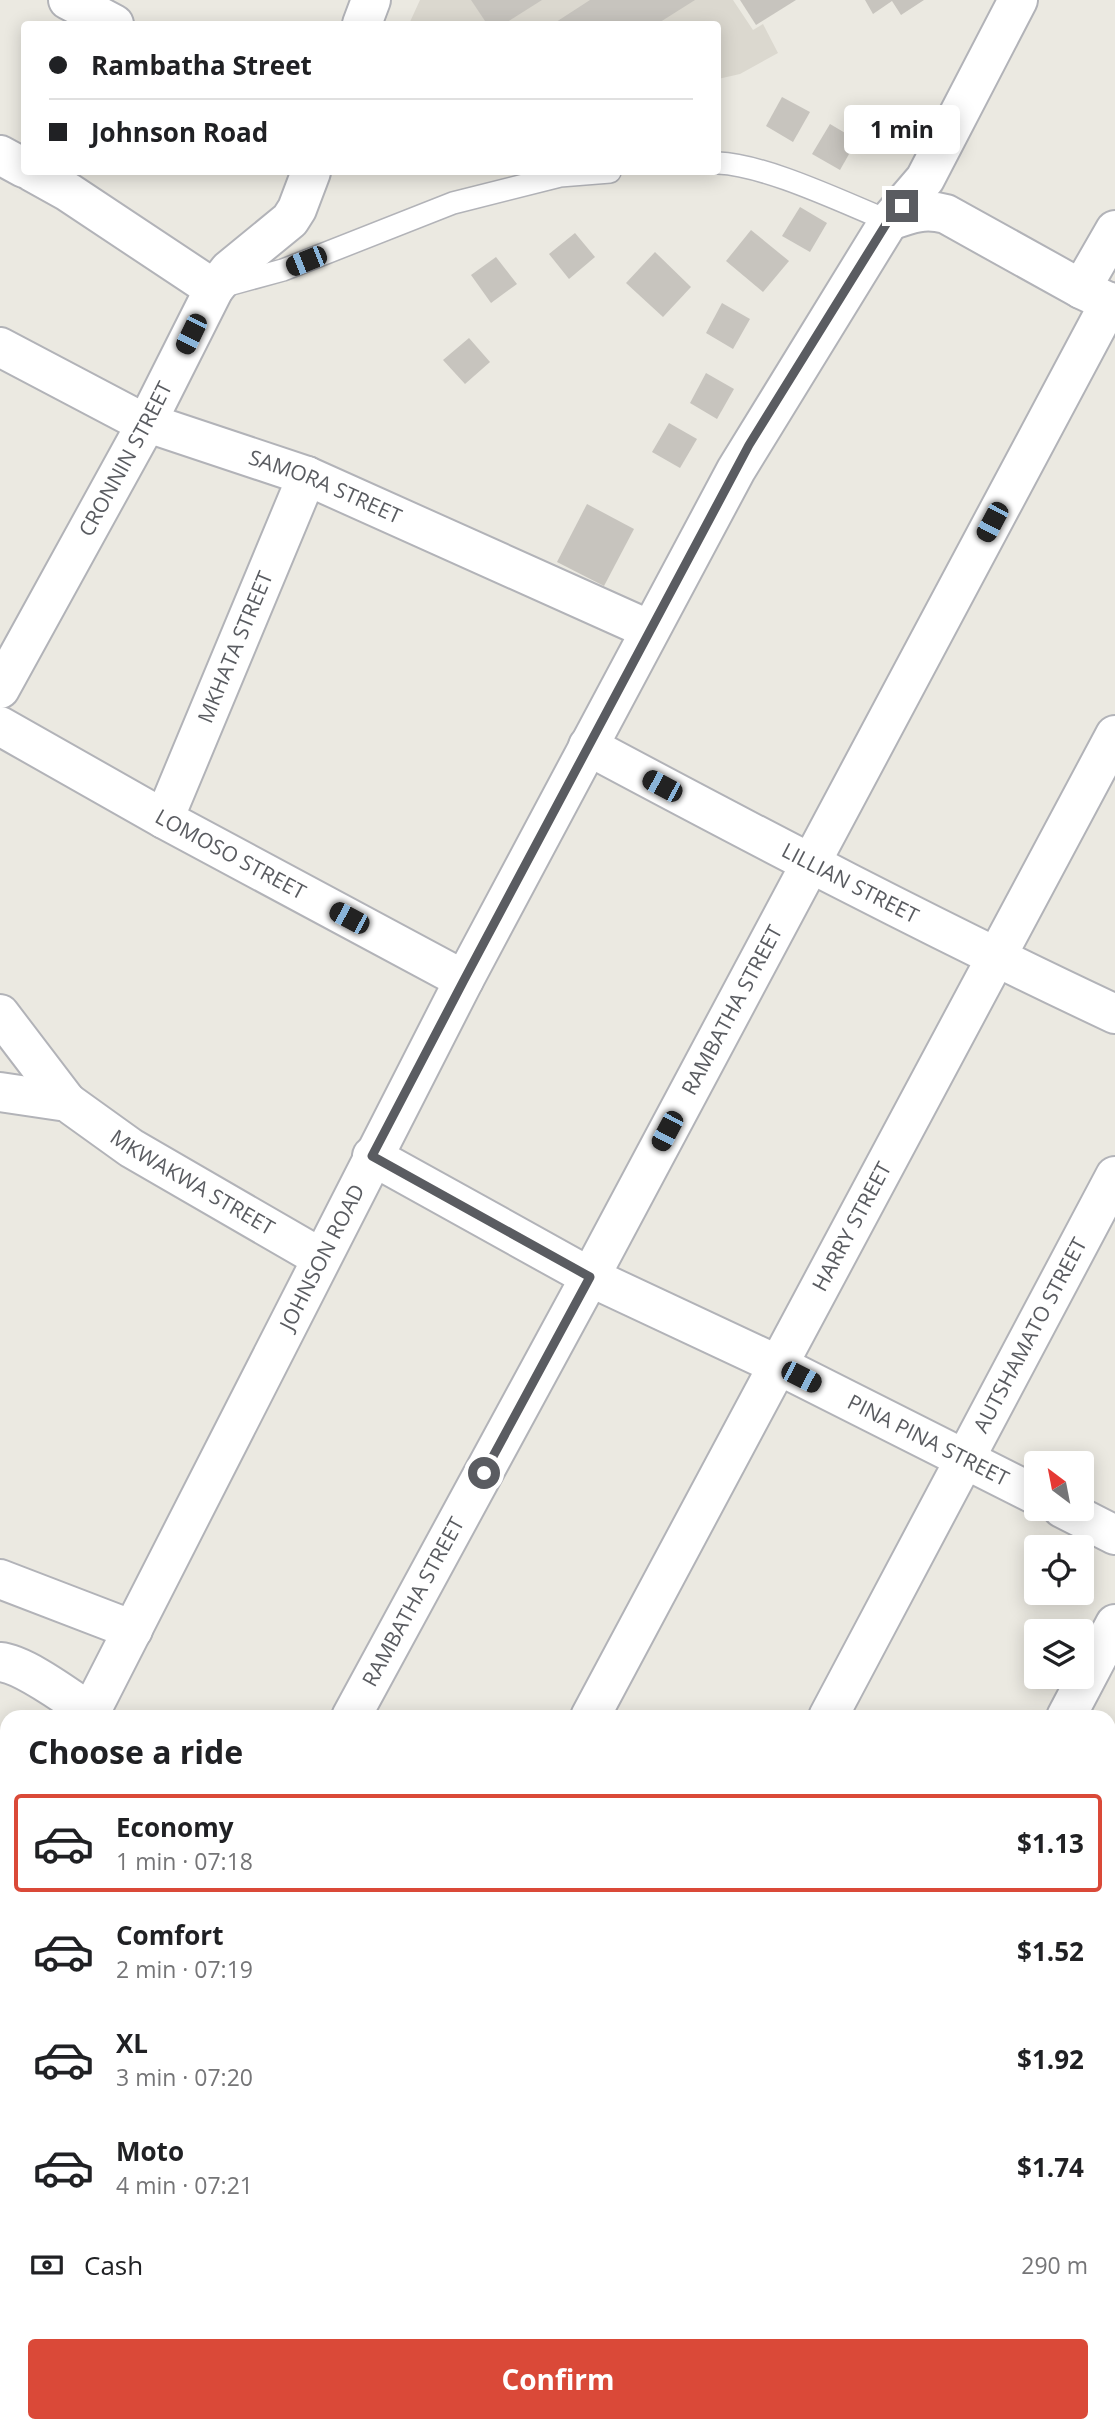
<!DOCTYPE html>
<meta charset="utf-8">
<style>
body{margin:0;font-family:"Open Sans",sans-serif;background:#f6f6f6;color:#202124;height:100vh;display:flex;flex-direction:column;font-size:26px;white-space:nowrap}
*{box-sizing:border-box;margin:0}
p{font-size:23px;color:#757577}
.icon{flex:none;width:38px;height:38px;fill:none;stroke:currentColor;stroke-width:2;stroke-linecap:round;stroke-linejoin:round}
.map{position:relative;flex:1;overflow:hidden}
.drawer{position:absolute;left:0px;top:1710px;width:1116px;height:723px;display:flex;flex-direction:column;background:#fff;border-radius:21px 21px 0 0;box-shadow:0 4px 18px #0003}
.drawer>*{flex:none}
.top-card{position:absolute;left:21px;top:21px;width:700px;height:154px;border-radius:7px;box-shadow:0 4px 18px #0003;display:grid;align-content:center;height:154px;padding:0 28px;background:#fff}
.needle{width:46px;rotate:328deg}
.controls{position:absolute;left:1024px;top:1451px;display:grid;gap:14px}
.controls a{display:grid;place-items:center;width:70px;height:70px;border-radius:7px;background:#fff;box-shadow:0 4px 18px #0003;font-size:35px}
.end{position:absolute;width:32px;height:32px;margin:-16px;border:9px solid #5a5c61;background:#fff;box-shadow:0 0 0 4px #fff}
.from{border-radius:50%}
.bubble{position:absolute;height:49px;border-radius:7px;background:#fff;box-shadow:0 4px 18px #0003;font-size:23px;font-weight:700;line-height:49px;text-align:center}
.car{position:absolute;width:21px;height:42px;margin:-21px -10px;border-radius:9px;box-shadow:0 0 5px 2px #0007;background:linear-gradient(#222 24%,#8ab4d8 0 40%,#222 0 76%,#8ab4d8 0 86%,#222 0)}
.top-card b{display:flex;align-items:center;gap:24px;height:66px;font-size:26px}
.top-card b+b{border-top:2px solid #e0e0e0}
.top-card i{width:18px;height:18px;background:#202124}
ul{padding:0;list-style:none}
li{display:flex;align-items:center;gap:21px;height:98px;margin:0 14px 10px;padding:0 14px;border:4px solid transparent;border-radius:7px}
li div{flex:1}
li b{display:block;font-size:26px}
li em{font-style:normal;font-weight:700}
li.current{border-color:#da4938}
li>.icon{width:63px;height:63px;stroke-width:1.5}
h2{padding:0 28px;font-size:32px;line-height:84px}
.pay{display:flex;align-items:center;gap:18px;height:77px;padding:0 28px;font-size:26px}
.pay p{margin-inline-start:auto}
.cta{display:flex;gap:14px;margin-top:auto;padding:14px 28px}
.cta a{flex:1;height:80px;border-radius:7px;background:#da4938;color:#fff;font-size:28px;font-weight:700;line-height:80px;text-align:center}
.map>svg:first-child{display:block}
.education{fill:#dbd8cf}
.building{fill:#c7c4be}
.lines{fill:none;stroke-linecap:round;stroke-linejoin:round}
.service-casing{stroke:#b2b3b8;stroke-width:24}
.minor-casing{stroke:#b2b3b8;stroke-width:42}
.service{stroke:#fff;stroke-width:21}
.minor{stroke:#fff;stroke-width:38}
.route{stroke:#5a5c61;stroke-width:9}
.labels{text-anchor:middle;stroke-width:5;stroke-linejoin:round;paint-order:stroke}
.street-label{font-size:21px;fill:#5a5c61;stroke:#fff}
</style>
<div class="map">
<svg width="1115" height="2431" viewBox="0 0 1115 2431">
<rect width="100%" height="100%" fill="#ebe9e1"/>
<polygon class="education" points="420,0 733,0 753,30 763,24 778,53 740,74 718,79 718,24 409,24"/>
<g class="building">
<polygon points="471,0 542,0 504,24 487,24"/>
<polygon points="590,0 695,0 657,24 553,24"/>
<polygon points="740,0 796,0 756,25"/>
<polygon points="865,0 924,0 901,15 892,1 873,14"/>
<polygon points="782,97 810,112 793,142 766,126"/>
<polygon points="830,124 857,140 840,170 812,154"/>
<polygon points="800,207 827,223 810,252 782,236"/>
<polygon points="751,230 789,261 763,292 726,261"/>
<polygon points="575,233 595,257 569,279 549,254"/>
<polygon points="655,252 691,287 663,317 626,283"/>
<polygon points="496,257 517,284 491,303 471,275"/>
<polygon points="722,303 750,319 733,349 706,333"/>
<polygon points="469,338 490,362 465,384 443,360"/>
<polygon points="706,373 734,389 717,419 690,403"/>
<polygon points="669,423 697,439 680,468 652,452"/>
<polygon points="587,504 634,529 604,586 557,562"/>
</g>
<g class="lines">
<defs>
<g id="service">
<path d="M718,163c48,2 124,39 171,58"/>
<polyline points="221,287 283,270 453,203 560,176 610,172"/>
</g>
<g id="minor">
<polyline points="68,0 114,24"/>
<polyline points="362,24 371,0"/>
<polyline points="0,155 24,168"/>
<polyline points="32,172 68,192 214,289"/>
<path d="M889,221c20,-7 35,-13 57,-7l135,75 34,16"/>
<polyline points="1081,289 1115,230"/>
<path id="s1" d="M0,347l146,77 11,2 150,50 343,154"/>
<path id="s2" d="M0,689l146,-265 68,-135 15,-19 61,-50 7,-11 14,-37"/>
<path id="s3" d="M0,726l164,93 300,161"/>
<path id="s4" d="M588,746c174,93 348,184 527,268"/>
<path id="s5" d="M164,819l143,-343"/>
<polyline points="0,1014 67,1102"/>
<path id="s6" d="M0,1092l67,10 64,46 190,110"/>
<path id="s7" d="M372,1156l218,121 188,88 258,130"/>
<polyline points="1062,1508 1115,1535"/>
<polyline points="0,1579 133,1630"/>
<path d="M0,1662c24,2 69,36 90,50"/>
<path id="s8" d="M88,1717l376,-737 272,-510 153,-249 36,-42 93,-179"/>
<path id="s9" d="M351,1717l239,-440 520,-975"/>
<path id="s10" d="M590,1717l525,-982"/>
<path id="s11" d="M828,1717l287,-541"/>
<polyline points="1066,1717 1115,1624"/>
<polyline points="0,1890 7,1877"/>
<polyline points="1110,2087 1115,2076"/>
<polyline points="0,2376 7,2362"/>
<polyline points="1055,2426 1065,2431"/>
<polyline points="209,2431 211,2426"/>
<polyline points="453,2431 456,2426"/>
<polyline points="686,2431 689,2426"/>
<polyline points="925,2431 928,2426"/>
</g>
</defs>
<use href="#service" class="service-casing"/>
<use href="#minor" class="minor-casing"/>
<use href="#service" class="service"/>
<use href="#minor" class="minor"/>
</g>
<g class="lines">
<polyline class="route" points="484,1473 590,1277 372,1156 464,980 749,445 888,221 902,206"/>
</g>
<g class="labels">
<g class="street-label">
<text dy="7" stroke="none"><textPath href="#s2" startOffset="262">CRONNIN STREET</textPath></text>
<text dy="7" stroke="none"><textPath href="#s1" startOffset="355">SAMORA STREET</textPath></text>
<text dy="7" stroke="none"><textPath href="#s5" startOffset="186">MKHATA STREET</textPath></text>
<text dy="7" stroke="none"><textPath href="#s3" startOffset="264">LOMOSO STREET</textPath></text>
<text dy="7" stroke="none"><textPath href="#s4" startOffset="296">LILLIAN STREET</textPath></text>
<text dy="7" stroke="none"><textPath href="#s9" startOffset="803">RAMBATHA STREET</textPath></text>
<text dy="7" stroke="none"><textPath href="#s6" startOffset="217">MKWAKWA STREET</textPath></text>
<text dy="7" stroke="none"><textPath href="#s10" startOffset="556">HARRY STREET</textPath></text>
<text dy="7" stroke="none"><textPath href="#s8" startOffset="516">JOHNSON ROAD</textPath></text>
<text dy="7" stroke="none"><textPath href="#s11" startOffset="432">AUTSHAMATO STREET</textPath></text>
<text dy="7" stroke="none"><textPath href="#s7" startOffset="625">PINA PINA STREET</textPath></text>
<text dy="7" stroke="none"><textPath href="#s9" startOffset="131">RAMBATHA STREET</textPath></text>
</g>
</g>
</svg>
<div class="controls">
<a><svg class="needle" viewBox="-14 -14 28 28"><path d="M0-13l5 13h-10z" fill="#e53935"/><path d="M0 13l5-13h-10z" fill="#757577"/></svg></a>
<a><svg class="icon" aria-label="locate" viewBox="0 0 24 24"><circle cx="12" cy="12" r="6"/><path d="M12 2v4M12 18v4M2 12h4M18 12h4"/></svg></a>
<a><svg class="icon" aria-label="layers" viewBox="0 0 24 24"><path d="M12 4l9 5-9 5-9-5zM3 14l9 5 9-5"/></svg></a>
</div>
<i class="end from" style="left:484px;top:1473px"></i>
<i class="end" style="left:902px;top:206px"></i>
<div class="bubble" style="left:844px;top:105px;width:116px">1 min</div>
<i class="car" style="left:306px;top:261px;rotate:248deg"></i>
<i class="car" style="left:191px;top:334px;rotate:206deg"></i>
<i class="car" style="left:992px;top:522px;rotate:208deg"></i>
<i class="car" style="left:662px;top:786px;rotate:298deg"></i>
<i class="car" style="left:349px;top:918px;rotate:298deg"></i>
<i class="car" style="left:667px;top:1131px;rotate:208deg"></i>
<i class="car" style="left:801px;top:1377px;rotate:117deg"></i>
<div class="top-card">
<b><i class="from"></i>Rambatha Street</b>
<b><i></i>Johnson Road</b>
</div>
<section class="drawer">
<h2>Choose a ride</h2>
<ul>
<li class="current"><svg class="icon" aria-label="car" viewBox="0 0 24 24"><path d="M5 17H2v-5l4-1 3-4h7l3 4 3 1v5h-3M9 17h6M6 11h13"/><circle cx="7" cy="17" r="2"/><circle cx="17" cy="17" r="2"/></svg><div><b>Economy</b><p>1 min · 07:18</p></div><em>$1.13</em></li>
<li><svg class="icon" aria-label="car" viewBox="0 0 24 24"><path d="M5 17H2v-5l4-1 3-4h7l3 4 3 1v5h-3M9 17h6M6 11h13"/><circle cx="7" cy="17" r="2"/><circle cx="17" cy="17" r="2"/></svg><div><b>Comfort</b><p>2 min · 07:19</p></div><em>$1.52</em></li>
<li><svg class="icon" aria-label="car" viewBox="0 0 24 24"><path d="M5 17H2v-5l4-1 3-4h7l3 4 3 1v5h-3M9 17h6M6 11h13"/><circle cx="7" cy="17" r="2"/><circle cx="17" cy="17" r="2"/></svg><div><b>XL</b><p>3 min · 07:20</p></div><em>$1.92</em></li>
<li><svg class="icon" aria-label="car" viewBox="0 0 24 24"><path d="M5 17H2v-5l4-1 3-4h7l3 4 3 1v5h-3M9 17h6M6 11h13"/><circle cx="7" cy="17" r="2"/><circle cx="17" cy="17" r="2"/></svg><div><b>Moto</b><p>4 min · 07:21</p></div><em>$1.74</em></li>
</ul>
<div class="pay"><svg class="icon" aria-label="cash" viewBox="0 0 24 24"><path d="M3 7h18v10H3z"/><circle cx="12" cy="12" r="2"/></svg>Cash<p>290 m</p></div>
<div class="cta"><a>Confirm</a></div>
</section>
</div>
